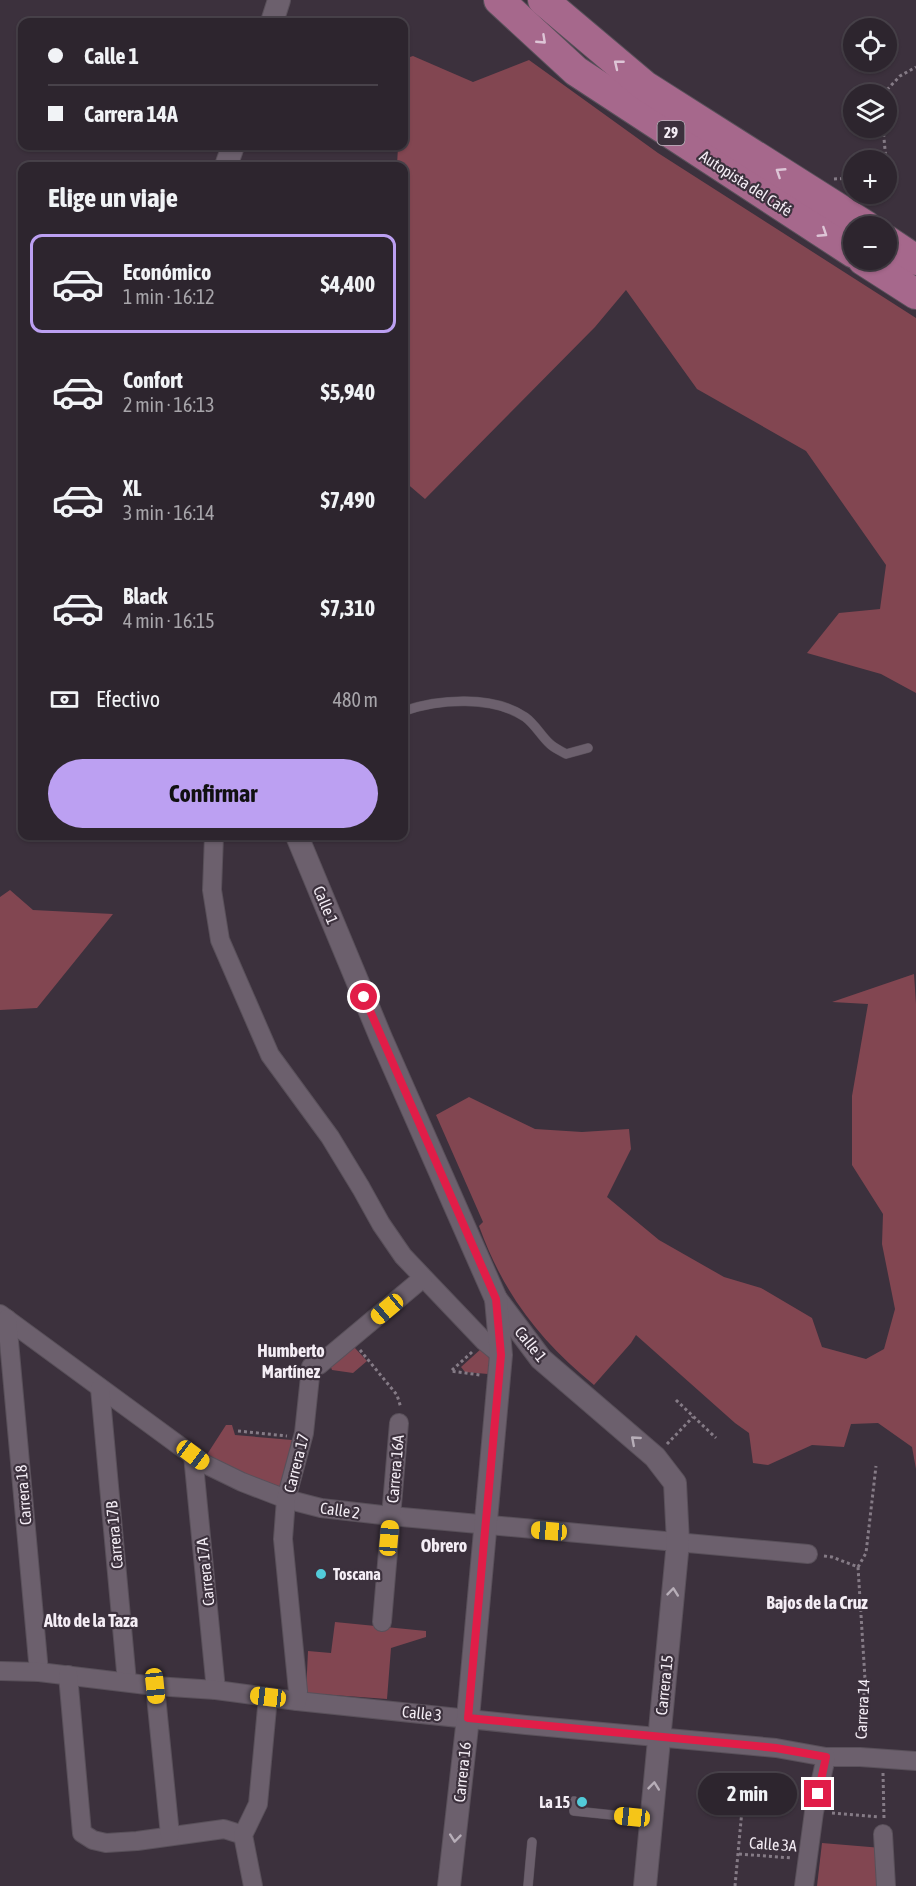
<!DOCTYPE html>
<html lang="es">
<meta charset="utf-8">
<style>
body{margin:0;font-family:"Asap Condensed",sans-serif;background:#39313a;color:#f1f3f6;height:100vh;display:flex;flex-direction:column;font-size:22px;white-space:nowrap}
*{box-sizing:border-box;margin:0}
p{font-size:20px;color:#a7a5aa}
.icon{flex:none;width:33px;height:33px;fill:none;stroke:currentColor;stroke-width:2;stroke-linecap:round;stroke-linejoin:round}
.map{position:relative;flex:1;overflow:hidden}
.drawer{position:absolute;left:18px;top:162px;width:390px;height:678px;display:flex;flex-direction:column;background:#2d252e;border-radius:12px;box-shadow:0 2px 4px #0004,0 0 0 2px #48424a}
.drawer>*{flex:none}
.top-card{position:absolute;left:18px;top:18px;width:390px;height:132px;border-radius:12px;box-shadow:0 2px 4px #0004,0 0 0 2px #48424a;display:grid;align-content:center;height:132px;padding:0 30px;background:#2d252e}
.buttons{position:absolute;left:843px;top:18px;display:grid;gap:12px}
.buttons a{display:grid;place-items:center;width:54px;height:54px;border-radius:50%;background:#2d252e;box-shadow:0 2px 4px #0004,0 0 0 2px #48424a;font-size:30px}
.end{position:absolute;width:27px;height:27px;margin:-14px;border:8px solid #e11d48;background:#fff;box-shadow:0 0 0 3px #fff}
.from{border-radius:50%}
.bubble{position:absolute;height:42px;border-radius:21px;background:#2d252e;box-shadow:0 2px 4px #0004,0 0 0 2px #48424a;font-size:20px;font-weight:700;line-height:42px;text-align:center}
.car{position:absolute;width:18px;height:36px;margin:-18px -9px;border-radius:8px;box-shadow:0 0 4px 2px #0007;background:linear-gradient(#f5c518 24%,#345 0 40%,#f5c518 0 76%,#345 0 86%,#f5c518 0)}
.top-card b{display:flex;align-items:center;gap:21px;height:57px;font-size:22px}
.top-card b+b{border-top:2px solid #48424a}
.top-card i{width:15px;height:15px;background:#f1f3f6}
ul{padding:0;list-style:none}
li{display:flex;align-items:center;gap:18px;height:99px;margin:0 12px 9px;padding:0 18px;border:3px solid transparent;border-radius:12px}
li div{flex:1}
li b{display:block;font-size:22px}
li em{font-style:normal;font-weight:700}
li.selected{border-color:#bca0f2}
li>.icon{width:54px;height:54px;stroke-width:1.5}
h2{padding:0 30px;font-size:27px;line-height:72px}
.pay{display:flex;align-items:center;gap:15px;height:66px;padding:0 30px;font-size:22px}
.pay p{margin-inline-start:auto}
.button{display:flex;gap:12px;margin-top:auto;padding:12px 30px}
.button a{flex:1;height:69px;border-radius:36px;background:#bca0f2;color:#111;font-size:24px;font-weight:700;line-height:69px;text-align:center}
.map>svg:first-child{display:block}
.green{fill:#824651}
.lines{fill:none;stroke-linecap:round;stroke-linejoin:round}
.service-casing{stroke:#59505a;stroke-width:10}
.minor-casing{stroke:#59505a;stroke-width:20}
.tertiary-casing{stroke:#59505a;stroke-width:24}
.trunk-casing{stroke:#59505a;stroke-width:32}
.path{stroke:#857b86;stroke-width:3;stroke-dasharray:3 3;stroke-linecap:butt}
.service{stroke:#6c606d;stroke-width:9}
.minor{stroke:#6c606d;stroke-width:18}
.tertiary{stroke:#6c606d;stroke-width:22}
.trunk{stroke:#a6688c;stroke-width:30}
.oneway{stroke:#ddc5d6}
.oneway2{stroke:#b7aeb8}
.route{stroke:#e11d48;stroke-width:8}
.poi-dot{fill:#52cbd9;stroke:#3c313d;stroke-width:2}
.labels{text-anchor:middle;stroke-width:4.5;stroke-linejoin:round;paint-order:stroke}
.shield{fill:#3c313d;stroke:#bdb5be;stroke-width:1.5}
.shield-label{font-size:15px;font-weight:bold;fill:#f4edf5}
.street-label{font-size:16px;fill:#f4edf5;stroke:#3c313d}
.poi-label{font-size:16px;font-weight:bold;fill:#f4edf5;stroke:#3c313d;text-anchor:start}
.neighbourhood-label{font-size:18px;font-weight:bold;fill:#f4edf5;stroke:#3c313d}
</style>
<div class="map">
<svg width="916" height="1886" viewBox="0 0 916 1886">
<rect width="100%" height="100%" fill="#3c313d"/>
<g class="green">
<polygon points="413,56 473,82 529,60 658,153 916,318 916,693 881,674 807,653 839,613 880,609 886,565 806,451 697,389 626,290 595,327 425,499 404,481 404,329 406,321 404,278 404,166 397,166 398,146 404,146 404,59"/>
<polygon points="10,890 33,910 113,914 37,1008 0,1010 0,897"/>
<path d="M914,974l2,30v465l-4,-22 -34,-24 -27,1 -7,23 -32,-2 -44,20 -15,-2 -4,-30 -14,-10 -99,-88 -5,8 -37,42c-55,-45 -91,-92 -115,-159l4,-4 -47,-107 33,-18 66,32 47,3 47,-3 2,20 -24,48 52,43 65,37 37,11 51,30 10,29 44,12 18,-10 11,-40 -13,-65 1,-30 -31,-49v-69l16,-92 -36,-2z"/>
<polygon points="354,1347 367,1361 353,1373 332,1370 330,1365"/>
<polygon points="482,1348 493,1356 488,1374 465,1372 461,1367"/>
<polygon points="226,1425 232,1425 235,1435 292,1440 287,1476 281,1486 276,1486 231,1472 206,1456"/>
<polygon points="335,1622 426,1631 426,1637 391,1648 387,1699 306,1693 308,1651 331,1653"/>
<polygon points="822,1843 882,1848 880,1886 817,1886"/>
</g>
<g class="lines">
<defs>
<g id="service">
<path d="M404,711c34,-12 89,-16 121,6 10,7 16,19 25,27 4,4 11,7 16,10l22,-6"/>
<polyline points="574,1801 574,1811 651,1819"/>
<polyline points="528,1886 532,1842"/>
</g>
<g id="minor">
<polyline points="214,836 212,890 220,940 270,1055 330,1137 361,1188 381,1224 403,1256 484,1341 501,1355"/>
<polyline points="0,1314 203,1463 242,1482 286,1499 321,1508 391,1516 808,1554"/>
<polyline points="7,1319 39,1672"/>
<polyline points="100,1388 127,1682"/>
<polyline points="193,1455 216,1690"/>
<polyline points="382,1622 399,1423"/>
<polyline points="0,1671 39,1672 155,1686 216,1690 297,1701 526,1725 776,1748 826,1757 860,1757 916,1761"/>
<polyline points="68,1675 82,1833 93,1840 106,1843 137,1841 224,1829 243,1835"/>
<polyline points="155,1686 170,1835"/>
<polyline points="297,1701 298,1691 283,1539 286,1499 304,1433 311,1367 319,1365 423,1278"/>
<polyline points="883,1834 886,1886"/>
<polyline points="253,1886 243,1835 258,1804 268,1697"/>
<polyline points="804,1886 814,1812 826,1757"/>
</g>
<g id="tertiary">
<polyline points="272,22 279,0"/>
<polyline points="226,166 233,146"/>
<polyline points="297,836 381,1038 496,1299 541,1359 655,1457 675,1483 678,1542 645,1886"/>
<polyline points="449,1886 468,1718 501,1355 496,1299"/>
</g>
<g id="trunk">
<polyline points="499,0 576,71 854,253"/>
<polyline points="543,0 645,86 866,226"/>
<polyline points="886,240 916,260"/>
<polyline points="863,260 916,294"/>
</g>
</defs>
<use href="#service" class="service-casing"/>
<use href="#minor" class="minor-casing"/>
<use href="#tertiary" class="tertiary-casing"/>
<use href="#trunk" class="trunk-casing"/>
<g class="path">
<polyline points="883,94 900,76 916,67"/>
<polyline points="883,128 886,160"/>
<polyline points="834,179 854,178"/>
<polyline points="360,1350 397,1395 401,1408"/>
<polyline points="472,1352 451,1371 480,1375"/>
<polyline points="676,1400 716,1438"/>
<polyline points="238,1431 287,1436"/>
<polyline points="667,1444 693,1417"/>
<polyline points="824,1556 832,1557 858,1567 865,1679 861,1740"/>
<polyline points="858,1567 866,1553 876,1466"/>
<polyline points="883,1773 884,1818"/>
<polyline points="832,1813 879,1817"/>
<polyline points="739,1854 792,1858"/>
<polyline points="735,1886 743,1799"/>
</g>
<use href="#service" class="service"/>
<use href="#minor" class="minor"/>
<use href="#tertiary" class="tertiary"/>
<use href="#trunk" class="trunk"/>
</g>
<defs><path id="oneway-chevron" d="M-2-3.5L2.5 0L-2 3.5" fill="none" stroke-width="1.6" stroke-linecap="round" stroke-linejoin="round" transform="scale(1.5)"/></defs>
<g class="oneway">
<use href="#oneway-chevron" transform="translate(542 40) rotate(43)"/>
<use href="#oneway-chevron" transform="translate(618 64) rotate(-141)"/>
<use href="#oneway-chevron" transform="translate(780 172) rotate(-147)"/>
<use href="#oneway-chevron" transform="translate(823 233) rotate(33)"/>
</g>
<g class="oneway2">
<use href="#oneway-chevron" transform="translate(635 1440) rotate(-139)"/>
<use href="#oneway-chevron" transform="translate(673 1592) rotate(-84)"/>
<use href="#oneway-chevron" transform="translate(654 1786) rotate(-84)"/>
<use href="#oneway-chevron" transform="translate(455 1838) rotate(96)"/>
</g>
<g class="lines">
<polyline class="route" points="364,997 496,1299 501,1355 468,1718 776,1748 826,1757 818,1794"/>
</g>
<g class="poi-dot">
<circle cx="321" cy="1574" r="6"/>
<circle cx="582" cy="1802" r="6"/>
</g>
<g class="labels">
<rect class="shield" x="657.5" y="121" width="27" height="24" rx="4.5"/>
<g class="shield-label">
<text x="671" y="138">29</text>
</g>
<g class="street-label">
<text transform="translate(746 183) rotate(33)" y="6">Autopista del Café</text>
<text transform="translate(326 905) rotate(67)" y="6">Calle 1</text>
<text transform="translate(531 1344) rotate(51)" y="6">Calle 1</text>
<text transform="translate(296 1463) rotate(-76)" y="6">Carrera 17</text>
<text transform="translate(395 1469) rotate(-85)" y="6">Carrera 16A</text>
<text transform="translate(23 1495) rotate(-95)" y="6">Carrera 18</text>
<text transform="translate(340 1510) rotate(8)" y="6">Calle 2</text>
<text transform="translate(114 1535) rotate(-95)" y="6">Carrera 17B</text>
<text transform="translate(205 1572) rotate(-96)" y="6">Carrera 17A</text>
<text transform="translate(664 1685) rotate(-84)" y="6">Carrera 15</text>
<text transform="translate(862 1709) rotate(-87)" y="6">Carrera 14</text>
<text transform="translate(422 1713) rotate(6)" y="6">Calle 3</text>
<text transform="translate(462 1772) rotate(-84)" y="6">Carrera 16</text>
<text transform="translate(773 1844) rotate(4)" y="6">Calle 3A</text>
</g>
<g class="poi-label">
<text x="333" y="1580">Toscana</text>
<text x="570" y="1808" text-anchor="end">La 15</text>
</g>
<g class="neighbourhood-label">
<text x="291" y="1357">Humberto<tspan x="291" dy="21">Martínez</tspan></text>
<text x="444" y="1552">Obrero</text>
<text x="817" y="1609">Bajos de la Cruz</text>
<text x="91" y="1627">Alto de la Taza</text>
</g>
</g>
</svg>
<div class="buttons">
<a><svg class="icon" aria-label="locate" viewBox="0 0 24 24"><circle cx="12" cy="12" r="6"/><path d="M12 2v4M12 18v4M2 12h4M18 12h4"/></svg></a>
<a><svg class="icon" aria-label="layers" viewBox="0 0 24 24"><path d="M12 4l9 5-9 5-9-5zM3 14l9 5 9-5"/></svg></a>
<a>+</a>
<a>−</a>
</div>
<i class="end from" style="left:364px;top:997px"></i>
<i class="end" style="left:818px;top:1794px"></i>
<div class="bubble" style="left:698px;top:1773px;width:99px">2 min</div>
<i class="car" style="left:387px;top:1309px;rotate:230deg"></i>
<i class="car" style="left:193px;top:1455px;rotate:127deg"></i>
<i class="car" style="left:549px;top:1531px;rotate:275deg"></i>
<i class="car" style="left:389px;top:1538px;rotate:5deg"></i>
<i class="car" style="left:155px;top:1686px;rotate:174deg"></i>
<i class="car" style="left:268px;top:1697px;rotate:277deg"></i>
<i class="car" style="left:632px;top:1817px;rotate:276deg"></i>
<div class="top-card">
<b><i class="from"></i>Calle 1</b>
<b><i></i>Carrera 14A</b>
</div>
<section class="drawer">
<h2>Elige un viaje</h2>
<ul>
<li class="selected"><svg class="icon" aria-label="car" viewBox="0 0 24 24"><path d="M5 17H2v-5l4-1 3-4h7l3 4 3 1v5h-3M9 17h6M6 11h13"/><circle cx="7" cy="17" r="2"/><circle cx="17" cy="17" r="2"/></svg><div><b>Económico</b><p>1 min · 16:12</p></div><em>$4,400</em></li>
<li><svg class="icon" aria-label="car" viewBox="0 0 24 24"><path d="M5 17H2v-5l4-1 3-4h7l3 4 3 1v5h-3M9 17h6M6 11h13"/><circle cx="7" cy="17" r="2"/><circle cx="17" cy="17" r="2"/></svg><div><b>Confort</b><p>2 min · 16:13</p></div><em>$5,940</em></li>
<li><svg class="icon" aria-label="car" viewBox="0 0 24 24"><path d="M5 17H2v-5l4-1 3-4h7l3 4 3 1v5h-3M9 17h6M6 11h13"/><circle cx="7" cy="17" r="2"/><circle cx="17" cy="17" r="2"/></svg><div><b>XL</b><p>3 min · 16:14</p></div><em>$7,490</em></li>
<li><svg class="icon" aria-label="car" viewBox="0 0 24 24"><path d="M5 17H2v-5l4-1 3-4h7l3 4 3 1v5h-3M9 17h6M6 11h13"/><circle cx="7" cy="17" r="2"/><circle cx="17" cy="17" r="2"/></svg><div><b>Black</b><p>4 min · 16:15</p></div><em>$7,310</em></li>
</ul>
<div class="pay"><svg class="icon" aria-label="cash" viewBox="0 0 24 24"><path d="M3 7h18v10H3z"/><circle cx="12" cy="12" r="2"/></svg>Efectivo<p>480 m</p></div>
<div class="button"><a>Confirmar</a></div>
</section>
</div>
